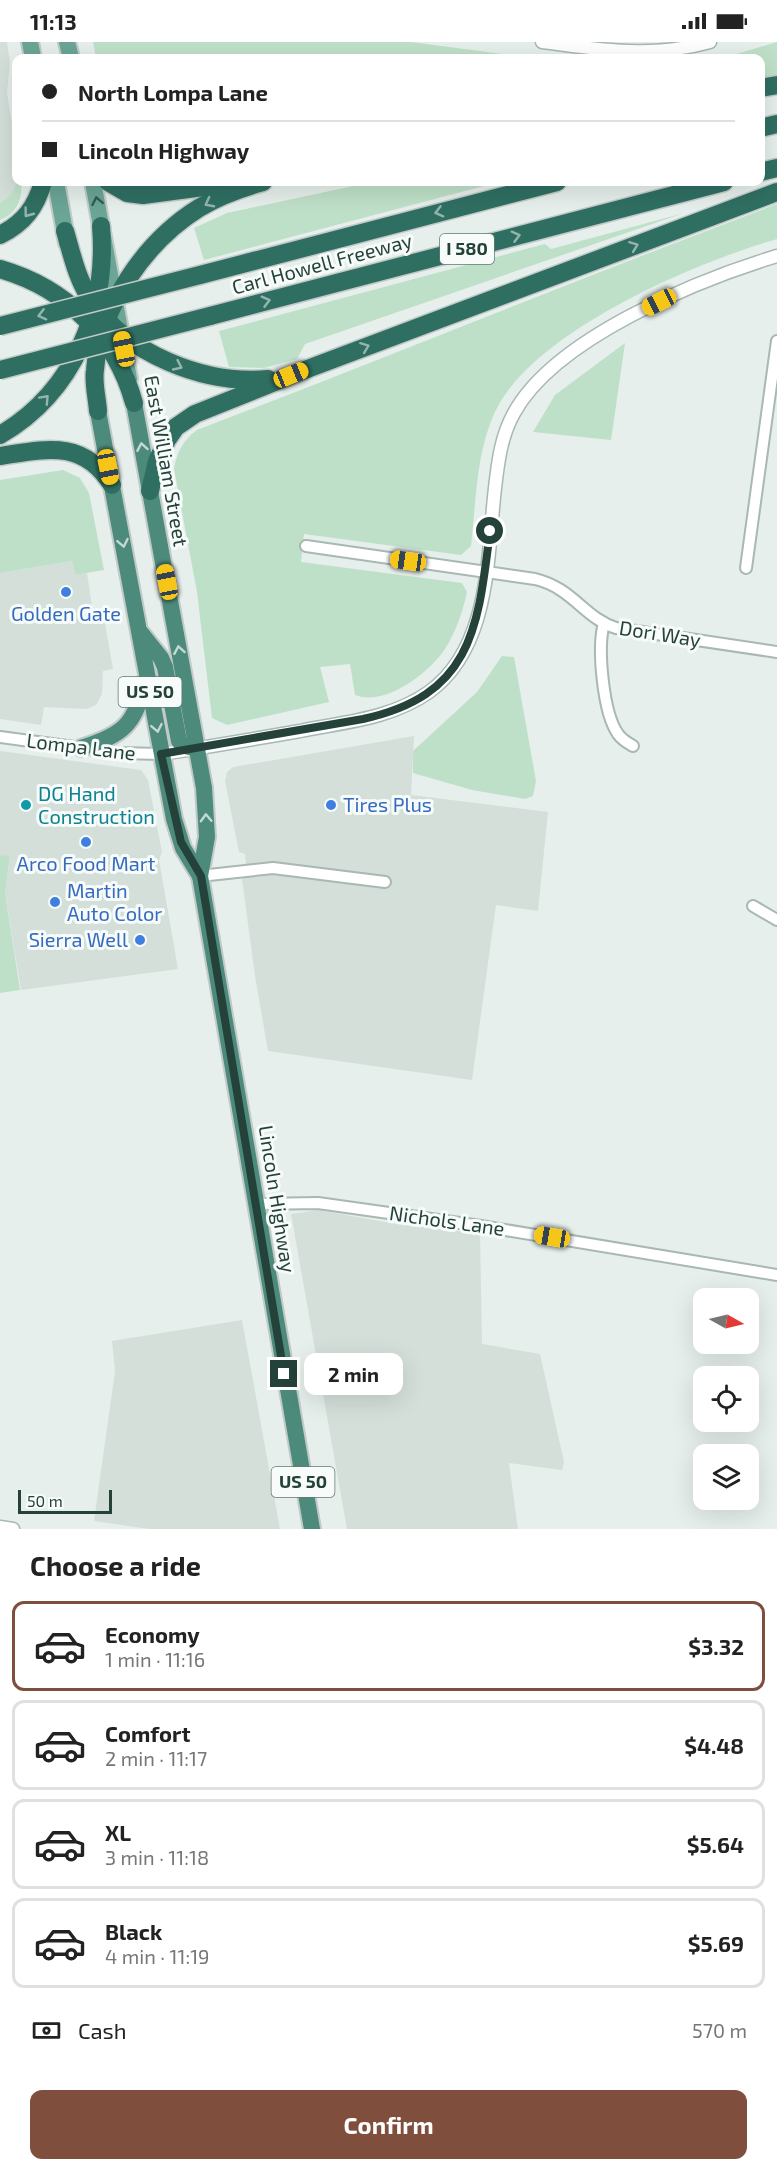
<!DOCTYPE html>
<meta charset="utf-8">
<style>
body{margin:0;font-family:"Exo 2",sans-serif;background:#f6f6f6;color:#222;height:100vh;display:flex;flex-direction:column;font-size:22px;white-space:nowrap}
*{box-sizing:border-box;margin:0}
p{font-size:20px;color:#767676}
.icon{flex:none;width:33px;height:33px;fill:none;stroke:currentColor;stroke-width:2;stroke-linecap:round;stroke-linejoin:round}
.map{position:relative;height:1487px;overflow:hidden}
.sheet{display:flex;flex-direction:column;background:#fff;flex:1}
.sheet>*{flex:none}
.top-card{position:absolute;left:12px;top:12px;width:753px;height:132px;border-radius:12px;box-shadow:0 6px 24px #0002;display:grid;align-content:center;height:132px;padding:0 30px;background:#fff}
.needle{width:39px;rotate:98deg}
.buttons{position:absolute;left:693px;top:1246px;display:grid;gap:12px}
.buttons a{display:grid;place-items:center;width:66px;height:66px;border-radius:12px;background:#fff;box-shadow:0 6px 24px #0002;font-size:30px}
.scale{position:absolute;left:18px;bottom:15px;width:94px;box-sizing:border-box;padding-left:6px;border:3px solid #24423a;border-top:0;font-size:16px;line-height:21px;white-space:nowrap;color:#24423a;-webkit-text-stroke:4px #f7fbf9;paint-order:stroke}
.end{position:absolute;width:27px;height:27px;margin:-14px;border:8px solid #24423a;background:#fff;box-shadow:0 0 0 3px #fff}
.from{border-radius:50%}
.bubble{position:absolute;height:42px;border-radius:12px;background:#fff;box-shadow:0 6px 24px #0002;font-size:20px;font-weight:700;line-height:42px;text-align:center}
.car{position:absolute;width:18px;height:36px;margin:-18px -9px;border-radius:8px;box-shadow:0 0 4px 2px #0007;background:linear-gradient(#f5c518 24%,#345 0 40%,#f5c518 0 76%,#345 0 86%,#f5c518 0)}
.top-card b{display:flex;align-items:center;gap:21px;height:57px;font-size:22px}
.top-card b+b{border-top:2px solid #e0e0e0}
.top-card i{width:15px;height:15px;background:#222}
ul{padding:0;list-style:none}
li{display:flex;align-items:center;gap:18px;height:90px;margin:0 12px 9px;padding:0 18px;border:3px solid #e0e0e0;border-radius:12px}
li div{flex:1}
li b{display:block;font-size:22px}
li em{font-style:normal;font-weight:700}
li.on{border-color:#804e3d}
li>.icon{width:54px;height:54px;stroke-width:1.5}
h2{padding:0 30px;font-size:27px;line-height:72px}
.pay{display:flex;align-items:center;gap:15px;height:66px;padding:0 30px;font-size:22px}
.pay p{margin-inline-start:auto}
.primary-button{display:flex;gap:12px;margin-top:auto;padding:12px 30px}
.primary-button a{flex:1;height:69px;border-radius:12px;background:#804e3d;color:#fff;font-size:24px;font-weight:700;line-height:69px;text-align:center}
.status{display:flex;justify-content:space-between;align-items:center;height:42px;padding:0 30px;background:#fff;direction:ltr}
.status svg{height:16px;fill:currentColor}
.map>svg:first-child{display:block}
.built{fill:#d4dfda}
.green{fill:#bfe0c8}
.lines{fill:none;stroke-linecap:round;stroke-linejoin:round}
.minor-casing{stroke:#a8b8b2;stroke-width:14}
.tertiary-casing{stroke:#a8b8b2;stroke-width:15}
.primary-casing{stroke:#c2cac8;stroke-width:20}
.trunk-casing{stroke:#c2cac8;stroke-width:20}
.motorway-casing{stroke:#c2cac8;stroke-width:21}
.minor{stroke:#fff;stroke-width:10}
.tertiary{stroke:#fff;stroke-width:12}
.primary{stroke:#6aa596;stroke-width:16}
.trunk{stroke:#4c8a7c;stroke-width:16}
.motorway{stroke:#2f6f62;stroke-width:18}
.motorway-bridge-casing{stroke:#c2cac8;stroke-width:21;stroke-linecap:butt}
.motorway-bridge{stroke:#2f6f62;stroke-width:18}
.oneway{stroke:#365b51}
.oneway2{stroke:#93b5ae}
.oneway3{stroke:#c4d9d4}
.route{stroke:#24423a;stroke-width:8}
.shop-dot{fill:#3f7fe0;stroke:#f7fbf9;stroke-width:2}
.culture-dot{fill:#0f9aa8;stroke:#f7fbf9;stroke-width:2}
.labels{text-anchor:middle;stroke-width:6;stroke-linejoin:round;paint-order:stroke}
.shield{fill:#f7fbf9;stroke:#637a73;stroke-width:1.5}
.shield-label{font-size:18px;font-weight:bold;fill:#24423a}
.street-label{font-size:20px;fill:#24423a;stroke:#f7fbf9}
.shop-label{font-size:20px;fill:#366cbe;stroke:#f7fbf9}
.culture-label{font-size:20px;fill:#0d838f;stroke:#f7fbf9;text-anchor:start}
</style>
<div class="status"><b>11:13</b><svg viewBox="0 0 49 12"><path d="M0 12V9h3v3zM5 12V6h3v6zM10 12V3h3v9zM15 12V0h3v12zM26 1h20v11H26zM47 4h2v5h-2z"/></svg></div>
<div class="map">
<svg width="777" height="1487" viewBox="0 0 777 1487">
<rect width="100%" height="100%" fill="#e6efeb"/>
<g class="built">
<polygon points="0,0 7,0 10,20 7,51 16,105 17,140 11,152 0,161"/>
<polygon points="72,519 75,533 87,531 94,578 104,576 113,627 103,629 102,652 96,663 87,667 44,665 41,683 0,677 0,531"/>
<polygon points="414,694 411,753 548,770 538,869 496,863 472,1038 268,1009 255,934 242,837 247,835 245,812 239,810 225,739 227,730 233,725"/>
<polygon points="0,709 141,728 148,738 162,810 159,818 178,927 21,948 5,851 10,815 0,813"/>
<polygon points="318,1168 396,1182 480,1191 482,1302 540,1312 564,1420 562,1428 509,1421 518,1487 347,1487 291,1172"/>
<polygon points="242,1278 280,1487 149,1487 94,1479 115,1329 112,1299"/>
</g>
<g class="green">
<polygon points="93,0 411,0 532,16 96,16"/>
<polygon points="777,0 777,33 761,36 760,16 723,16"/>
<path d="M17,140h4c2,16 -4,32 -21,38v-17l11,-9z"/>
<polygon points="372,140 499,140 204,218 194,186 227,171"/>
<path d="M777,162v35c-81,23 -245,93 -282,173 -19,40 -19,91 -24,134l-10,9 -157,-21 -3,28 161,21 5,9c-4,19 -11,40 -22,57 -16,24 -60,58 -90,46l-5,-31 -30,3 9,35 -102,23 -15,-7 -15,-126 -23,-123c3,-17 9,-29 23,-39 194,-74 386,-153 580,-226z"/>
<polygon points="684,171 305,302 297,317 264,326 229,325 219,289 545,202 551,207"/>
<polygon points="625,301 611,398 533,390 555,353"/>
<polygon points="63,428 80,436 89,451 104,528 75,533 72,519 0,531 0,438"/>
<polygon points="502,614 514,615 536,739 533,754 525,757 472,748 413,731 413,709 477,650"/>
<polygon points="0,813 10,814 5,851 20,948 0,951"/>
</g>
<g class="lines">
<defs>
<g id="minor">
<path d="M306,504l229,33c38,9 49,39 81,49l161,24"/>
<polyline points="746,526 777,299"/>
<path d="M604,581c-7,25 -1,90 14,111 4,6 10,9 15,12"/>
<polyline points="0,695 119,711 161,712"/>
<polyline points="200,834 273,826 385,840"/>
<polyline points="753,864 777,878"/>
<polyline points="257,1162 318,1161 481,1184 777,1233"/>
</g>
<g id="tertiary">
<path d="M542,0c58,8 111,16 168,0"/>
<path d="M161,712c47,-7 93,-15 139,-23 44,-9 91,-12 129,-39 62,-45 58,-136 66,-204 3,-26 6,-52 19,-75 41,-75 184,-133 263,-157"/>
<polyline points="0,1485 13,1487"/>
</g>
<g id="primary">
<polyline points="30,0 33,16"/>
<polyline points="67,0 71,16"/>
<polyline points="56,140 67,201"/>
<polyline points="93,140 129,337"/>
</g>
<g id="trunk">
<polyline points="134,361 204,746 207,795 200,834 312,1487"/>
<polyline points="98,369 174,777 183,806 200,834"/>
<polyline points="141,591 161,616 165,625 179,699 185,704 197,707"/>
<path d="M81,706c42,-13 54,-23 64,-67"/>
</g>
<g id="motorway">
<polyline points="760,46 777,43"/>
<polyline points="760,86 777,82"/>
<polyline points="760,130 777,126"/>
<polyline points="108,140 127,151 143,153 241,140"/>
<path d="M65,189c7,24 12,48 26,69 35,54 114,85 177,79"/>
<path d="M0,193c24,-12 36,-28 43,-53"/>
<path d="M0,227c66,19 116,68 134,134"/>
<polyline points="200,233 557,140"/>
<polyline points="210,274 724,140"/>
<path d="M98,369c-1,-14 -5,-28 -3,-41 5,-64 51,-129 104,-162 20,-12 42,-20 64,-26"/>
<path d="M0,393c74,-43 108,-126 101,-209"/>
<path d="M0,414c46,-7 83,-17 112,29"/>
<polyline points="150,449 157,419 167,398 176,385 195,372 310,326 777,150"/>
</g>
</defs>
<use href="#minor" class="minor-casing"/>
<use href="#tertiary" class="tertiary-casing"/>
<use href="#primary" class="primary-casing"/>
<use href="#trunk" class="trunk-casing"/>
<use href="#motorway" class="motorway-casing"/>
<use href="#minor" class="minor"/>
<use href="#tertiary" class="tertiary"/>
<use href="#primary" class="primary"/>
<use href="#trunk" class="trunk"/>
<use href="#motorway" class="motorway"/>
<defs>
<g id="motorway-bridge">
<polyline points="0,284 200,233"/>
<polyline points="0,328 210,274"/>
</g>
</defs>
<use href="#motorway-bridge" class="motorway-bridge-casing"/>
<use href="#motorway-bridge" class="motorway-bridge"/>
</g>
<defs><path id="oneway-chevron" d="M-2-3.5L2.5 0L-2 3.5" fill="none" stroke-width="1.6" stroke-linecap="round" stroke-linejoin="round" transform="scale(1.5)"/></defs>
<use class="oneway" href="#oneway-chevron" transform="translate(97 159) rotate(-101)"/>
<g class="oneway2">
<use href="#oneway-chevron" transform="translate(209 161) rotate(152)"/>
<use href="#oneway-chevron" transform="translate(439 170) rotate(165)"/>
<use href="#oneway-chevron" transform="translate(28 171) rotate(127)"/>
<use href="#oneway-chevron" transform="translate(516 194) rotate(-15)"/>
<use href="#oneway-chevron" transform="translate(634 204) rotate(-21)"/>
<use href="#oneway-chevron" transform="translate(266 259) rotate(-15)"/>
<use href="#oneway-chevron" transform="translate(42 273) rotate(166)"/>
<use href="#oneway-chevron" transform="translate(365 305) rotate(-21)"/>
<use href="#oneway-chevron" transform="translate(178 324) rotate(25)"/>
<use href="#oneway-chevron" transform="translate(45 357) rotate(-47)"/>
</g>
<g class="oneway3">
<use href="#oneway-chevron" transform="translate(142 405) rotate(-100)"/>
<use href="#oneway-chevron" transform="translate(123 501) rotate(79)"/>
<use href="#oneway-chevron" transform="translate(179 608) rotate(-100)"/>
<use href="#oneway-chevron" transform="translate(157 686) rotate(79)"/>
<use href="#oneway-chevron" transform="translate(206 776) rotate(-92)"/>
</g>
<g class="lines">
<path class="route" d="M284,1332l-83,-498 -20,-34 -20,-88 202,-35c110,-24 115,-92 127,-188"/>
</g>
<g class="shop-dot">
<circle cx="66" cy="550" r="6"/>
<circle cx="331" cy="763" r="6"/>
<circle cx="86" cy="800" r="6"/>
<circle cx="55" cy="860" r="6"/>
<circle cx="140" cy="898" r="6"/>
</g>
<circle class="culture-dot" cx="26" cy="763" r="6"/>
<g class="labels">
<g class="shield">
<rect x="440" y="192" width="54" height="30" rx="4.5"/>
<rect x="118.5" y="635" width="63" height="30" rx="4.5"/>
<rect x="271.5" y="1425" width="63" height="30" rx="4.5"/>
</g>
<g class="shield-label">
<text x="467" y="213">I 580</text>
<text x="150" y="656">US 50</text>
<text x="303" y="1446">US 50</text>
</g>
<g class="street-label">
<text transform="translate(322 222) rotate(-15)" y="7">Carl Howell Freeway</text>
<text transform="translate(166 419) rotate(80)" y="7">East William Street</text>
<text transform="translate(660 592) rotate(9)" y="7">Dori Way</text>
<text transform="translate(81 705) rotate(7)" y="7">Lompa Lane</text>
<text transform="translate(277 1157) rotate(81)" y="7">Lincoln Highway</text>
<text transform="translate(447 1179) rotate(8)" y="7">Nichols Lane</text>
</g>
<g class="shop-label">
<text x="66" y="579">Golden Gate</text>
<text x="343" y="770" text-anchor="start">Tires Plus</text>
<text x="86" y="829">Arco Food Mart</text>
<text x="67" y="856" text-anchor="start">Martin<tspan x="67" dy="23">Auto Color</tspan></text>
<text x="128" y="905" text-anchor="end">Sierra Well</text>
</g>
<g class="culture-label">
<text x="38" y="759">DG Hand<tspan x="38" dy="23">Construction</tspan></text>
</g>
</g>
</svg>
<div class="buttons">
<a><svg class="needle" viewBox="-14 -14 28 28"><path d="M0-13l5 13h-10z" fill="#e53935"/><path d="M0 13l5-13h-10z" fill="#767676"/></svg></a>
<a><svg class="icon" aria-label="locate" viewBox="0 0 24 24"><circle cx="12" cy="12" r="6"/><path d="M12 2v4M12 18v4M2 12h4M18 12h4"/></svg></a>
<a><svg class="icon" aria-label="layers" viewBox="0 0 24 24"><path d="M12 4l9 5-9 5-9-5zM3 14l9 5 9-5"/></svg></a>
</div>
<div class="scale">50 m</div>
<i class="end from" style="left:490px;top:489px"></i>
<i class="end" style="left:284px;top:1332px"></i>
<div class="bubble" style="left:304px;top:1311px;width:99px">2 min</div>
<i class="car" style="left:659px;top:260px;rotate:243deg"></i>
<i class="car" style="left:124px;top:307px;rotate:349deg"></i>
<i class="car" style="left:291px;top:333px;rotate:68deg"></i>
<i class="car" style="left:108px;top:425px;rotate:169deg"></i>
<i class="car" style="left:408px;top:519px;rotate:278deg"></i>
<i class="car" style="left:167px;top:540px;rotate:349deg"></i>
<i class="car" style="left:552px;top:1195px;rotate:279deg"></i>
<div class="top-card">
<b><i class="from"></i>North Lompa Lane</b>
<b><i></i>Lincoln Highway</b>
</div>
</div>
<section class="sheet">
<h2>Choose a ride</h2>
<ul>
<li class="on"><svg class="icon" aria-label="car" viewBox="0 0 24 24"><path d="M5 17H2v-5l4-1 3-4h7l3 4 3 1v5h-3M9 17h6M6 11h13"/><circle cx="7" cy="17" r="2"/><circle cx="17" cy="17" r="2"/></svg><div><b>Economy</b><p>1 min · 11:16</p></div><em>$3.32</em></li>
<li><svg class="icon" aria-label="car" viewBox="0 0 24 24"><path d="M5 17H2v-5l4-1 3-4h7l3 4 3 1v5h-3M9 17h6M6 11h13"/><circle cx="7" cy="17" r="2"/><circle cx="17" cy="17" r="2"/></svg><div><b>Comfort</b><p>2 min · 11:17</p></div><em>$4.48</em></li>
<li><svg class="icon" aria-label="car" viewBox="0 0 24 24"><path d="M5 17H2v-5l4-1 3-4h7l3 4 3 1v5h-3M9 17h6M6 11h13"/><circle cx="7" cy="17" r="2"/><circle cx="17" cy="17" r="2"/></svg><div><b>XL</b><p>3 min · 11:18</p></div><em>$5.64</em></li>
<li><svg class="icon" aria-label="car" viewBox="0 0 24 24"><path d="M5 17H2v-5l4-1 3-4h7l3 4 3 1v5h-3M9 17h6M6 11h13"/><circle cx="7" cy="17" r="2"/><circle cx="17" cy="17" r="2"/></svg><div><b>Black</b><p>4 min · 11:19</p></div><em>$5.69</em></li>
</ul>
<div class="pay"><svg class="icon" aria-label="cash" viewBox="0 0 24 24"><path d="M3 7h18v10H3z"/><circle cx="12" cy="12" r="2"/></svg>Cash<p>570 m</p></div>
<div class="primary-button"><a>Confirm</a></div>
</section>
